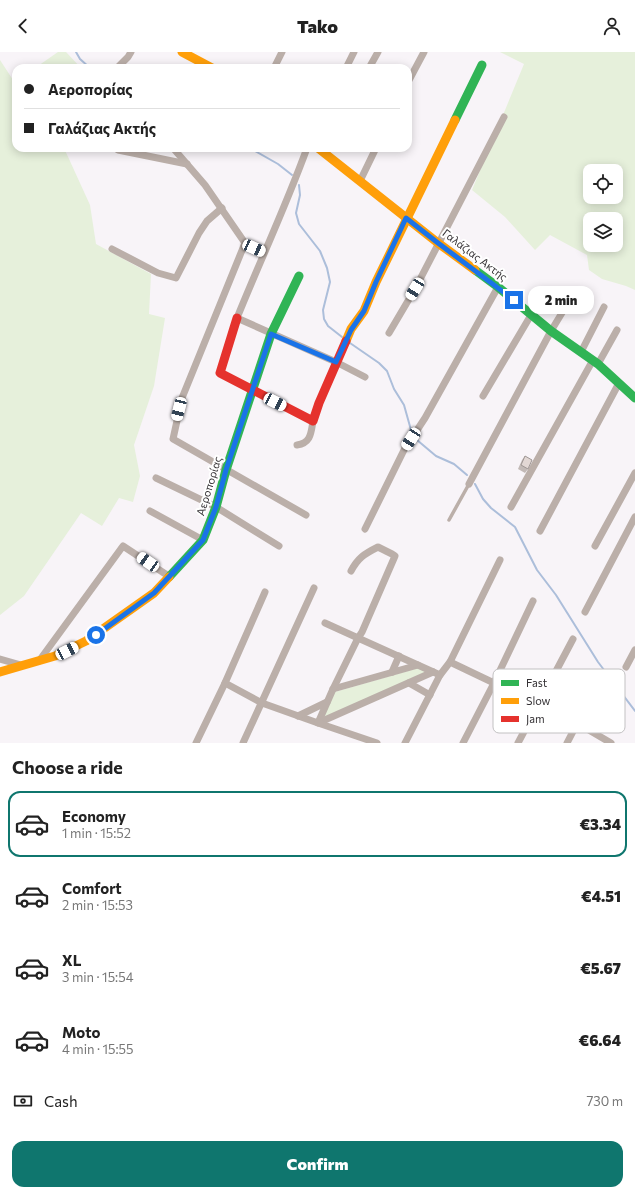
<!DOCTYPE html>
<meta charset="utf-8">
<style>
body{margin:0;font-family:Commissioner,sans-serif;background:#f2f2f2;color:#222;height:100vh;display:flex;flex-direction:column;font-size:15px;white-space:nowrap}
*{box-sizing:border-box;margin:0}
p{font-size:13px;color:#767676}
.icon{flex:none;width:22px;height:22px;fill:none;stroke:currentColor;stroke-width:2;stroke-linecap:round;stroke-linejoin:round}
.map{position:relative;height:691px;overflow:hidden}
.details{display:flex;flex-direction:column;background:#fff;flex:1}
.details>*{flex:none}
.banner{position:absolute;left:12px;top:12px;width:400px;height:88px;border-radius:12px;box-shadow:0 2px 10px #0003;display:grid;align-content:center;height:88px;padding:0 12px;background:#fff}
.fabs{position:absolute;left:583px;top:112px;display:grid;gap:8px}
.fabs a{display:grid;place-items:center;width:40px;height:40px;border-radius:8px;background:#fff;box-shadow:0 2px 10px #0003;font-size:20px}
.end{position:absolute;width:18px;height:18px;margin:-9px;border:5px solid #1a73e8;background:#fff;box-shadow:0 0 0 2px #fff}
.from{border-radius:50%}
.bubble{position:absolute;height:28px;border-radius:12px;background:#fff;box-shadow:0 2px 10px #0003;font-size:13px;font-weight:800;line-height:28px;text-align:center}
.car{position:absolute;width:12px;height:24px;margin:-12px -6px;border-radius:5px;box-shadow:0 0 3px 1px #0007;background:linear-gradient(#fff 24%,#345 0 40%,#fff 0 76%,#345 0 86%,#fff 0)}
.banner b{display:flex;align-items:center;gap:14px;height:38px;font-size:15px}
.banner b+b{border-top:1px solid #e0e0e0}
.banner i{width:10px;height:10px;background:#222}
ul{padding:0;list-style:none}
li{display:flex;align-items:center;gap:12px;height:66px;margin:0 8px 6px;padding:0 4px;border:2px solid transparent;border-radius:12px}
li div{flex:1}
li b{display:block;font-size:15px}
li em{font-style:normal;font-weight:800}
li.current{border-color:#0f766e}
li>.icon{width:36px;height:36px;stroke-width:1.5}
h2{padding:0 12px;font-size:18px;line-height:48px}
.pay{display:flex;align-items:center;gap:10px;height:44px;padding:0 12px;font-size:15px}
.pay p{margin-inline-start:auto}
.action{display:flex;gap:8px;margin-top:auto;padding:8px 12px}
.action a{flex:1;height:46px;border-radius:12px;background:#0f766e;color:#fff;font-size:16px;font-weight:800;line-height:46px;text-align:center}
header{display:flex;justify-content:space-between;align-items:center;height:52px;padding:0 12px;background:#fff;font-size:18px;font-weight:800}
.map>svg:first-child{display:block}
.green{fill:#e6f0db;fill-rule:evenodd}
.lines{fill:none;stroke-linecap:round;stroke-linejoin:round}
.stream{stroke:#acbeda;stroke-width:2}
.lane{stroke:#bbafa9;stroke-width:3.5}
.street{stroke:#bbafa9;stroke-width:7}
.fast{stroke:#30b455;stroke-width:9}
.slow{stroke:#ff9f0a;stroke-width:9}
.jam{stroke:#e5322d;stroke-width:9}
.wall{fill:#c2b9b6}
.building{fill:#e2d7d4;stroke:#9e9694}
.route{stroke:#1a73e8;stroke-width:5}
.labels{text-anchor:middle;stroke-width:4;stroke-linejoin:round;paint-order:stroke}
.street-label{font-size:11px;fill:#343134;stroke:#fff}
.key{fill:#fff;stroke:#c2c1c2;stroke-width:1}
.key-label{font-size:11px;fill:#343134}
</style>
<header><svg class="icon" aria-label="back" viewBox="0 0 24 24"><path d="M15 5l-7 7 7 7"/></svg>Tako<svg class="icon" aria-label="person" viewBox="0 0 24 24"><circle cx="12" cy="8" r="4"/><path d="M4 21q1-7 8-7t8 7"/></svg></header>
<div class="map">
<svg width="635" height="691" viewBox="0 0 635 691">
<rect width="100%" height="100%" fill="#f8f4f8"/>
<g class="green">
<polygon points="58,0 66,0 81,16 35,16"/>
<path d="M500,0h135v238l-9,-4 -24,-7 -13,-9 -2,-15 -37,-20 -15,15 -30,-33 -33,-27 52,-126zM590,119h26v26h-26zM590,167h26v26h-26z"/>
<polygon points="0,8 15,31 16,31 16,96 64,96 90,153 96,192 151,222 149,262 165,266 154,334 134,393 140,424 133,450 119,446 102,474 81,461 24,544 0,563"/>
<polygon points="418,616 426,620 323,666 335,640"/>
</g>
<g class="lines">
<g class="stream">
<polyline points="76,0 80,7 90,16"/>
<polyline points="250,96 278,112 292,123"/>
<polyline points="299,133 300,143 296,161 299,172 320,199 327,216 330,230 323,258 324,267 328,274 342,285"/>
<polyline points="350,291 379,311 387,319 394,337 404,353 411,378"/>
<polyline points="417,388 436,404 454,412 467,423"/>
<polyline points="475,432 483,447 491,456 515,475 537,518 556,543 598,610 635,659"/>
</g>
<polyline class="lane" points="449,468 469,432"/>
<g class="street">
<polyline points="117,16 128,5 131,0"/>
<polyline points="274,16 282,0"/>
<polyline points="346,16 354,0"/>
<polyline points="369,16 378,0"/>
<polyline points="408,30 424,0"/>
<polyline points="173,96 205,133 245,191"/>
<path d="M307,96c-21,58 -47,113 -70,170l99,44 29,15"/>
<polyline points="118,98 187,112"/>
<polyline points="360,129 376,96"/>
<polyline points="112,197 158,221 176,226 199,181 207,169 222,156"/>
<polyline points="264,200 245,191 182,346 173,387 306,463"/>
<polyline points="389,281 415,237 504,65"/>
<polyline points="581,300 604,255"/>
<polyline points="598,312 617,278"/>
<polyline points="483,344 531,263"/>
<path d="M297,393c14,-2 14,-12 16,-24"/>
<polyline points="156,426 216,455 279,494"/>
<polyline points="469,432 551,279 574,241"/>
<polyline points="511,455 593,308"/>
<polyline points="150,459 203,488"/>
<polyline points="365,477 404,398 425,366 498,235"/>
<polyline points="540,479 619,331"/>
<polyline points="595,494 635,421"/>
<polyline points="585,560 635,465"/>
<path d="M325,571l33,15 4,-6 33,-76 -3,-2 -14,-7c-14,7 -20,11 -27,24"/>
<polyline points="0,607 21,613"/>
<polyline points="39,609 123,494 170,525"/>
<polyline points="450,610 500,508"/>
<polyline points="626,615 635,598"/>
<polyline points="392,620 399,604"/>
<polyline points="225,631 262,651 318,671 433,620"/>
<polyline points="409,631 430,643"/>
<polyline points="333,637 418,613"/>
<polyline points="298,664 327,650"/>
<polyline points="196,691 225,631 265,540"/>
<polyline points="243,691 314,536"/>
<polyline points="377,691 318,671 333,637 358,586 440,623"/>
<polyline points="405,691 440,623 450,610 494,631 537,653 577,671 611,691"/>
<polyline points="463,691 494,631 533,549"/>
<polyline points="518,691 573,587"/>
<polyline points="567,691 596,635"/>
</g>
<g class="fast">
<polyline points="455,68 482,13"/>
<polyline points="475,218 498,235 551,279 598,312 635,346"/>
<polyline points="169,525 203,488 216,455 226,418 271,282 299,224"/>
</g>
<g class="slow">
<polyline points="182,0 212,16"/>
<polyline points="318,96 438,191 475,218"/>
<polyline points="346,289 351,277 364,259 376,230 455,68"/>
<polyline points="0,620 55,604 86,589 154,541 169,525"/>
</g>
<polyline class="jam" points="237,266 220,321 313,369 319,351 346,289"/>
</g>
<polygon class="wall" points="525,404 528,417 525,421 518,417 522,408"/>
<polygon class="building" points="525,404 532,408 528,417 521,413"/>
<g class="lines">
<polyline class="route" points="96,583 154,541 203,488 216,455 226,418 271,282 336,310 351,278 364,259 376,230 406,166 438,191 514,248"/>
</g>
<g class="labels">
<g class="street-label">
<text transform="translate(475 203) rotate(37)" y="4">Γαλάζιας Ακτής</text>
<text transform="translate(209 434) rotate(-73)" y="4">Αεροπορίας</text>
</g>
</g>
<rect x="493" y="617" width="132" height="64" rx="6" class="key"/>
<rect x="501" y="628" width="18" height="6" fill="#30b455"/>
<rect x="501" y="646" width="18" height="6" fill="#ff9f0a"/>
<rect x="501" y="664" width="18" height="6" fill="#e5322d"/>
<g class="key-label">
<text x="526" y="635">Fast</text>
<text x="526" y="653">Slow</text>
<text x="526" y="671">Jam</text>
</g>
</svg>
<div class="fabs">
<a><svg class="icon" aria-label="locate" viewBox="0 0 24 24"><circle cx="12" cy="12" r="6"/><path d="M12 2v4M12 18v4M2 12h4M18 12h4"/></svg></a>
<a><svg class="icon" aria-label="layers" viewBox="0 0 24 24"><path d="M12 4l9 5-9 5-9-5zM3 14l9 5 9-5"/></svg></a>
</div>
<i class="end from" style="left:96px;top:583px"></i>
<i class="end" style="left:514px;top:248px"></i>
<div class="bubble" style="left:528px;top:234px;width:66px">2 min</div>
<i class="car" style="left:254px;top:196px;rotate:114deg"></i>
<i class="car" style="left:415px;top:237px;rotate:211deg"></i>
<i class="car" style="left:275px;top:350px;rotate:117deg"></i>
<i class="car" style="left:179px;top:357px;rotate:194deg"></i>
<i class="car" style="left:411px;top:387px;rotate:213deg"></i>
<i class="car" style="left:148px;top:510px;rotate:304deg"></i>
<i class="car" style="left:67px;top:599px;rotate:63deg"></i>
<div class="banner">
<b><i class="from"></i>Αεροπορίας</b>
<b><i></i>Γαλάζιας Ακτής</b>
</div>
</div>
<section class="details">
<h2>Choose a ride</h2>
<ul>
<li class="current"><svg class="icon" aria-label="car" viewBox="0 0 24 24"><path d="M5 17H2v-5l4-1 3-4h7l3 4 3 1v5h-3M9 17h6M6 11h13"/><circle cx="7" cy="17" r="2"/><circle cx="17" cy="17" r="2"/></svg><div><b>Economy</b><p>1 min · 15:52</p></div><em>€3.34</em></li>
<li><svg class="icon" aria-label="car" viewBox="0 0 24 24"><path d="M5 17H2v-5l4-1 3-4h7l3 4 3 1v5h-3M9 17h6M6 11h13"/><circle cx="7" cy="17" r="2"/><circle cx="17" cy="17" r="2"/></svg><div><b>Comfort</b><p>2 min · 15:53</p></div><em>€4.51</em></li>
<li><svg class="icon" aria-label="car" viewBox="0 0 24 24"><path d="M5 17H2v-5l4-1 3-4h7l3 4 3 1v5h-3M9 17h6M6 11h13"/><circle cx="7" cy="17" r="2"/><circle cx="17" cy="17" r="2"/></svg><div><b>XL</b><p>3 min · 15:54</p></div><em>€5.67</em></li>
<li><svg class="icon" aria-label="car" viewBox="0 0 24 24"><path d="M5 17H2v-5l4-1 3-4h7l3 4 3 1v5h-3M9 17h6M6 11h13"/><circle cx="7" cy="17" r="2"/><circle cx="17" cy="17" r="2"/></svg><div><b>Moto</b><p>4 min · 15:55</p></div><em>€6.64</em></li>
</ul>
<div class="pay"><svg class="icon" aria-label="cash" viewBox="0 0 24 24"><path d="M3 7h18v10H3z"/><circle cx="12" cy="12" r="2"/></svg>Cash<p>730 m</p></div>
<div class="action"><a>Confirm</a></div>
</section>
